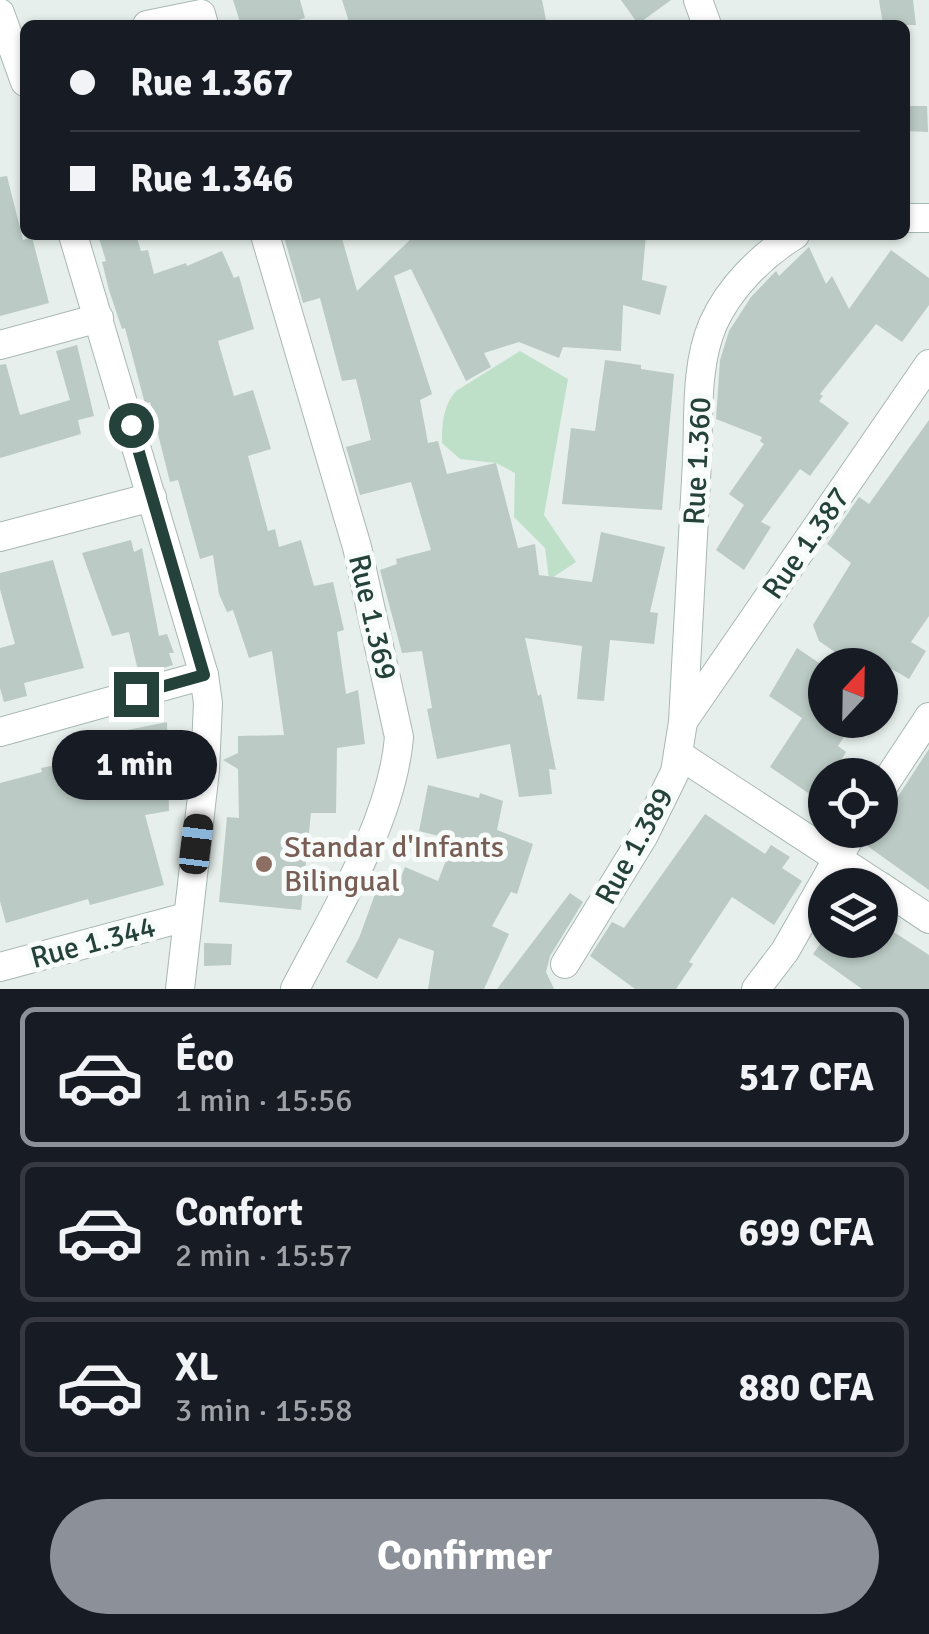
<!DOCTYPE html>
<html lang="fr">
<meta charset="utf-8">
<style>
body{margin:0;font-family:Signika,sans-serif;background:#242831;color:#f1f3f6;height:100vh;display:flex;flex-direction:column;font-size:38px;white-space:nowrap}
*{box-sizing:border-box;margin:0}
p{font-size:32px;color:#9ea1a6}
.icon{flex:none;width:55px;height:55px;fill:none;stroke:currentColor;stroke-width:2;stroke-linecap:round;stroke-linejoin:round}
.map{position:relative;height:989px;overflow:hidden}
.sheet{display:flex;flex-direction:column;background:#171b24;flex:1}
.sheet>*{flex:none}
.top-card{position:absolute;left:20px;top:20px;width:890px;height:220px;border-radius:15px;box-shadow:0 2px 8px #0004;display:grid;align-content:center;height:220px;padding:0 50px;background:#171b24}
.needle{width:65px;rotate:22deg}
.fabs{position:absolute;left:808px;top:648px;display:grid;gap:20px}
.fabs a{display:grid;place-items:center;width:90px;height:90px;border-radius:50%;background:#171b24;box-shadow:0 2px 8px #0004;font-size:50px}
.end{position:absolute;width:45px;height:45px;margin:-22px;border:12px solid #24423a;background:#fff;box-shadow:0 0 0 5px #fff}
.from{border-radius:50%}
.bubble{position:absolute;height:70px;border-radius:35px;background:#171b24;box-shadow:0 2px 8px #0004;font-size:32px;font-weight:700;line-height:70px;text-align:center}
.car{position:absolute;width:30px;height:60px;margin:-30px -15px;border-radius:12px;box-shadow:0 0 8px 2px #0007;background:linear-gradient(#222 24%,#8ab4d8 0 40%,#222 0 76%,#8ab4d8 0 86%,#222 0)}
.top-card b{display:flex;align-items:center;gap:35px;height:95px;font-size:38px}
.top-card b+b{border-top:2px solid #363941}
.top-card i{width:25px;height:25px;background:#f1f3f6}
ul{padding:18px 0 0;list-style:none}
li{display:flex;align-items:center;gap:30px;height:140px;margin:0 20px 15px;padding:0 30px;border:5px solid #363941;border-radius:15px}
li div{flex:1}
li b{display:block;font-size:38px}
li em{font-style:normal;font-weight:700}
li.selected{border-color:#8c9099}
li>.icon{width:90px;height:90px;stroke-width:1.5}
.button{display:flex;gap:20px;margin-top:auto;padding:20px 50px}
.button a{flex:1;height:115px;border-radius:60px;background:#8c9099;color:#fff;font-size:40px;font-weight:700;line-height:115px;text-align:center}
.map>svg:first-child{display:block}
.green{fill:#bfe0c8}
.building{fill:#bbcac4}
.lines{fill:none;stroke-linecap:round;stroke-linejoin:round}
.street-casing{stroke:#a8b8b2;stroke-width:30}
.street{stroke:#fff;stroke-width:28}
.route{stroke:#24423a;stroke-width:12}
.education-dot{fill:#8d6e63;stroke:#f7fbf9;stroke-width:4}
.labels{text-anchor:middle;stroke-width:10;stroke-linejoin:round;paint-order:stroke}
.street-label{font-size:30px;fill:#24423a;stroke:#f7fbf9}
.education-label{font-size:30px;fill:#785e54;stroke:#f7fbf9;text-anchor:start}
</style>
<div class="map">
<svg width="929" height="989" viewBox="0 0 929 989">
<rect width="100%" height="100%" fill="#e6efeb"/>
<path class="green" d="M520,351l48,28 -24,136 32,47 -27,18 -4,-32 -31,-31 1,-44 -19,-10 -36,-4 -18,-16c0,-19 1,-37 14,-52z"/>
<g class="building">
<polygon points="233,0 300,0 305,18 295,21 296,25 241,25"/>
<polygon points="342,0 542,0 547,25 350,25"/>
<polygon points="621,0 671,0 638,24"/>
<polygon points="879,0 913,0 916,25 883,25"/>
<polygon points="905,106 927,106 928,132 905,131"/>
<polygon points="7,176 23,240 32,237 49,303 0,316 0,177"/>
<polygon points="98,235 136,235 141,251 148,250 154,274 186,263 187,266 222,251 234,278 239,276 254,329 218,341 234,396 253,390 271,449 248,456 268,531 275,529 279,547 301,540 314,586 333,582 344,630 337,632 346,694 358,690 365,744 337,748 336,813 311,813 301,910 219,902 227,817 239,818 238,769 223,760 238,753 238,736 284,735 272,651 249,658 233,610 227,612 219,594 213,555 200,559 178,480 170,482 150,402 145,404 125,328 122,329 109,290 102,262 106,261"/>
<polygon points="289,235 341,235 357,291 415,235 646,235 642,280 667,286 660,315 623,305 621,351 563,347 559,358 519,342 484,353 491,367 466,381 411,269 394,276 432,394 420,400 428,443 438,441 447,474 496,463 518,548 535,544 539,575 592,582 601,532 665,547 650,612 658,613 654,644 610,640 604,701 577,699 582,646 525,638 538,696 541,694 556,770 549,769 552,794 519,797 510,744 437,759 427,709 432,708 422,651 402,653 380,570 397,564 396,559 431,550 411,482 360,495 346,447 371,440 356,379 342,381 320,298 303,303 284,237"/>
<polygon points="809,247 826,284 832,276 849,309 891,250 929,278 929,305 902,342 876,324 820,394 823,396 819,401 849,423 810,476 800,469 761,522 771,527 744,570 716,550 744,505 729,494 764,444 760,441 762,437 716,419 720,360 729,331 751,297 776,271 779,276"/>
<polygon points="77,345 94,416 78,420 81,434 0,458 0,365 6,364 20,415 70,400 56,351"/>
<polygon points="605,360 641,365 641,369 674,374 662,510 562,504 571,428 595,431"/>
<polygon points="929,420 929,616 911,642 926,651 909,679 866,654 859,665 854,665 819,641 813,625 851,563 827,544 859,497 869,504"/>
<polygon points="131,540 134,552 142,548 159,636 167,634 174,653 169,653 173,665 139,675 129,632 112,636 82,553"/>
<polygon points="53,560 84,668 24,683 27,696 4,702 0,688 0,648 15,644 0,589 0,573"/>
<polygon points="797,648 825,667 825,720 855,720 838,746 846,752 832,775 825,775 825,786 817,799 770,767 802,718 769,696"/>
<polygon points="167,722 169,811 145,815 164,885 90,905 88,899 6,923 0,901 0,783 42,772 41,768 98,756 93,737"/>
<polygon points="929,749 929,890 866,845 871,830 880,830 882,808 895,801"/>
<polygon points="428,785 479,798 480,793 503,801 497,830 533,844 517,894 511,892 492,926 509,934 484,989 428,989 434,951 399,938 377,979 346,962 359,938 378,886 398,884 405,867 438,881 454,840 419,831"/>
<polygon points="705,814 765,854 771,845 790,857 782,868 802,881 774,925 732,897 689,962 693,964 676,989 635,989 590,956 612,922 624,928"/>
<polygon points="570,893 583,902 550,956 546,972 554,989 497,989"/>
<polygon points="880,923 929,955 929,989 862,989 813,954 823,940 880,940"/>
<polygon points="204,943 232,944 231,965 204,966"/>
</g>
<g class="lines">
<defs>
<g id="street">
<polyline points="698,0 707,25"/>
<polyline points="0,13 25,82"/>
<polyline points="147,25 201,14 204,25"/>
<polyline points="905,218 929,218"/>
<polyline points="73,235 204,675 208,703 205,770 180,989"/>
<path d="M265,235l92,312 42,190c-7,85 -65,176 -104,252"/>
<polyline points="0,345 99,318"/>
<polyline points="0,537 152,497"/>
<polyline points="684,720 929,364"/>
<polyline points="0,732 204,675"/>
<polyline points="678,754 878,885"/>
<polyline points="880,791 929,717"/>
<polyline points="880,886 929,919"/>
<path d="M565,964l78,-127 32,-65 8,-50c5,-87 9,-174 14,-261 2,-44 -2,-95 16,-137 16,-36 48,-68 82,-89"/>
<polyline points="0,967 186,917"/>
<polyline points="756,989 785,951 854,830"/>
</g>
</defs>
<use href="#street" class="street-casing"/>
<use href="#street" class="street"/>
</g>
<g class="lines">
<polyline class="route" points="131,425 204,675 136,694"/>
</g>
<circle class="education-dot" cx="264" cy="864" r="10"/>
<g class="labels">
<g class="street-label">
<text transform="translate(697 461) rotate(-87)" y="10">Rue 1.360</text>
<text transform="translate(806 543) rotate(-55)" y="10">Rue 1.387</text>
<text transform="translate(373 617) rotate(77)" y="10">Rue 1.369</text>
<text transform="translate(634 846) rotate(-61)" y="10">Rue 1.389</text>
<text transform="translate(93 942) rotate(-15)" y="10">Rue 1.344</text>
</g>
<g class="education-label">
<text x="284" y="857">Standar d'Infants<tspan x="284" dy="34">Bilingual</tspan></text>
</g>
</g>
</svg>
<div class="fabs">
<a><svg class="needle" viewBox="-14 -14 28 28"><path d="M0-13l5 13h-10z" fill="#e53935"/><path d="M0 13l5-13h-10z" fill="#9ea1a6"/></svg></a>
<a><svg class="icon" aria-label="locate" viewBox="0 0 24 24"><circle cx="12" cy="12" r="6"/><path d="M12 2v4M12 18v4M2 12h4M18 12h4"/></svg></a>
<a><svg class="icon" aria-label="layers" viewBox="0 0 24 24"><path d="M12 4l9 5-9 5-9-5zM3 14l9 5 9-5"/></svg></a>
</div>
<i class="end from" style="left:131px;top:425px"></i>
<i class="end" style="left:136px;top:694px"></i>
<div class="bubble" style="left:52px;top:730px;width:165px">1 min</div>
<i class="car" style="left:196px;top:844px;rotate:7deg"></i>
<div class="top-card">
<b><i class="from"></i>Rue 1.367</b>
<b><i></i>Rue 1.346</b>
</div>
</div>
<section class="sheet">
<ul>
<li class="selected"><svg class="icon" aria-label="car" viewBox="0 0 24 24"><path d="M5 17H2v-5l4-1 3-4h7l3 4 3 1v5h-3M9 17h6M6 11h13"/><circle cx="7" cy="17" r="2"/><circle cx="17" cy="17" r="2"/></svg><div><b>Éco</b><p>1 min · 15:56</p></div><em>517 CFA</em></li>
<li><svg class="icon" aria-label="car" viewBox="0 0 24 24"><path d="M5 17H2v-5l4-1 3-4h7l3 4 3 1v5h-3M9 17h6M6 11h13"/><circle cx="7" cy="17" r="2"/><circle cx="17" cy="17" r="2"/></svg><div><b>Confort</b><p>2 min · 15:57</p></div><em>699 CFA</em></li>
<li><svg class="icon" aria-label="car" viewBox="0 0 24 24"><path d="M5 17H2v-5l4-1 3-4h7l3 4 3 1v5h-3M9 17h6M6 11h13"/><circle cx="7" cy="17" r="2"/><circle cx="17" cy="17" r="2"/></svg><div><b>XL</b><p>3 min · 15:58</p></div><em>880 CFA</em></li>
</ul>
<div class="button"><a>Confirmer</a></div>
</section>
